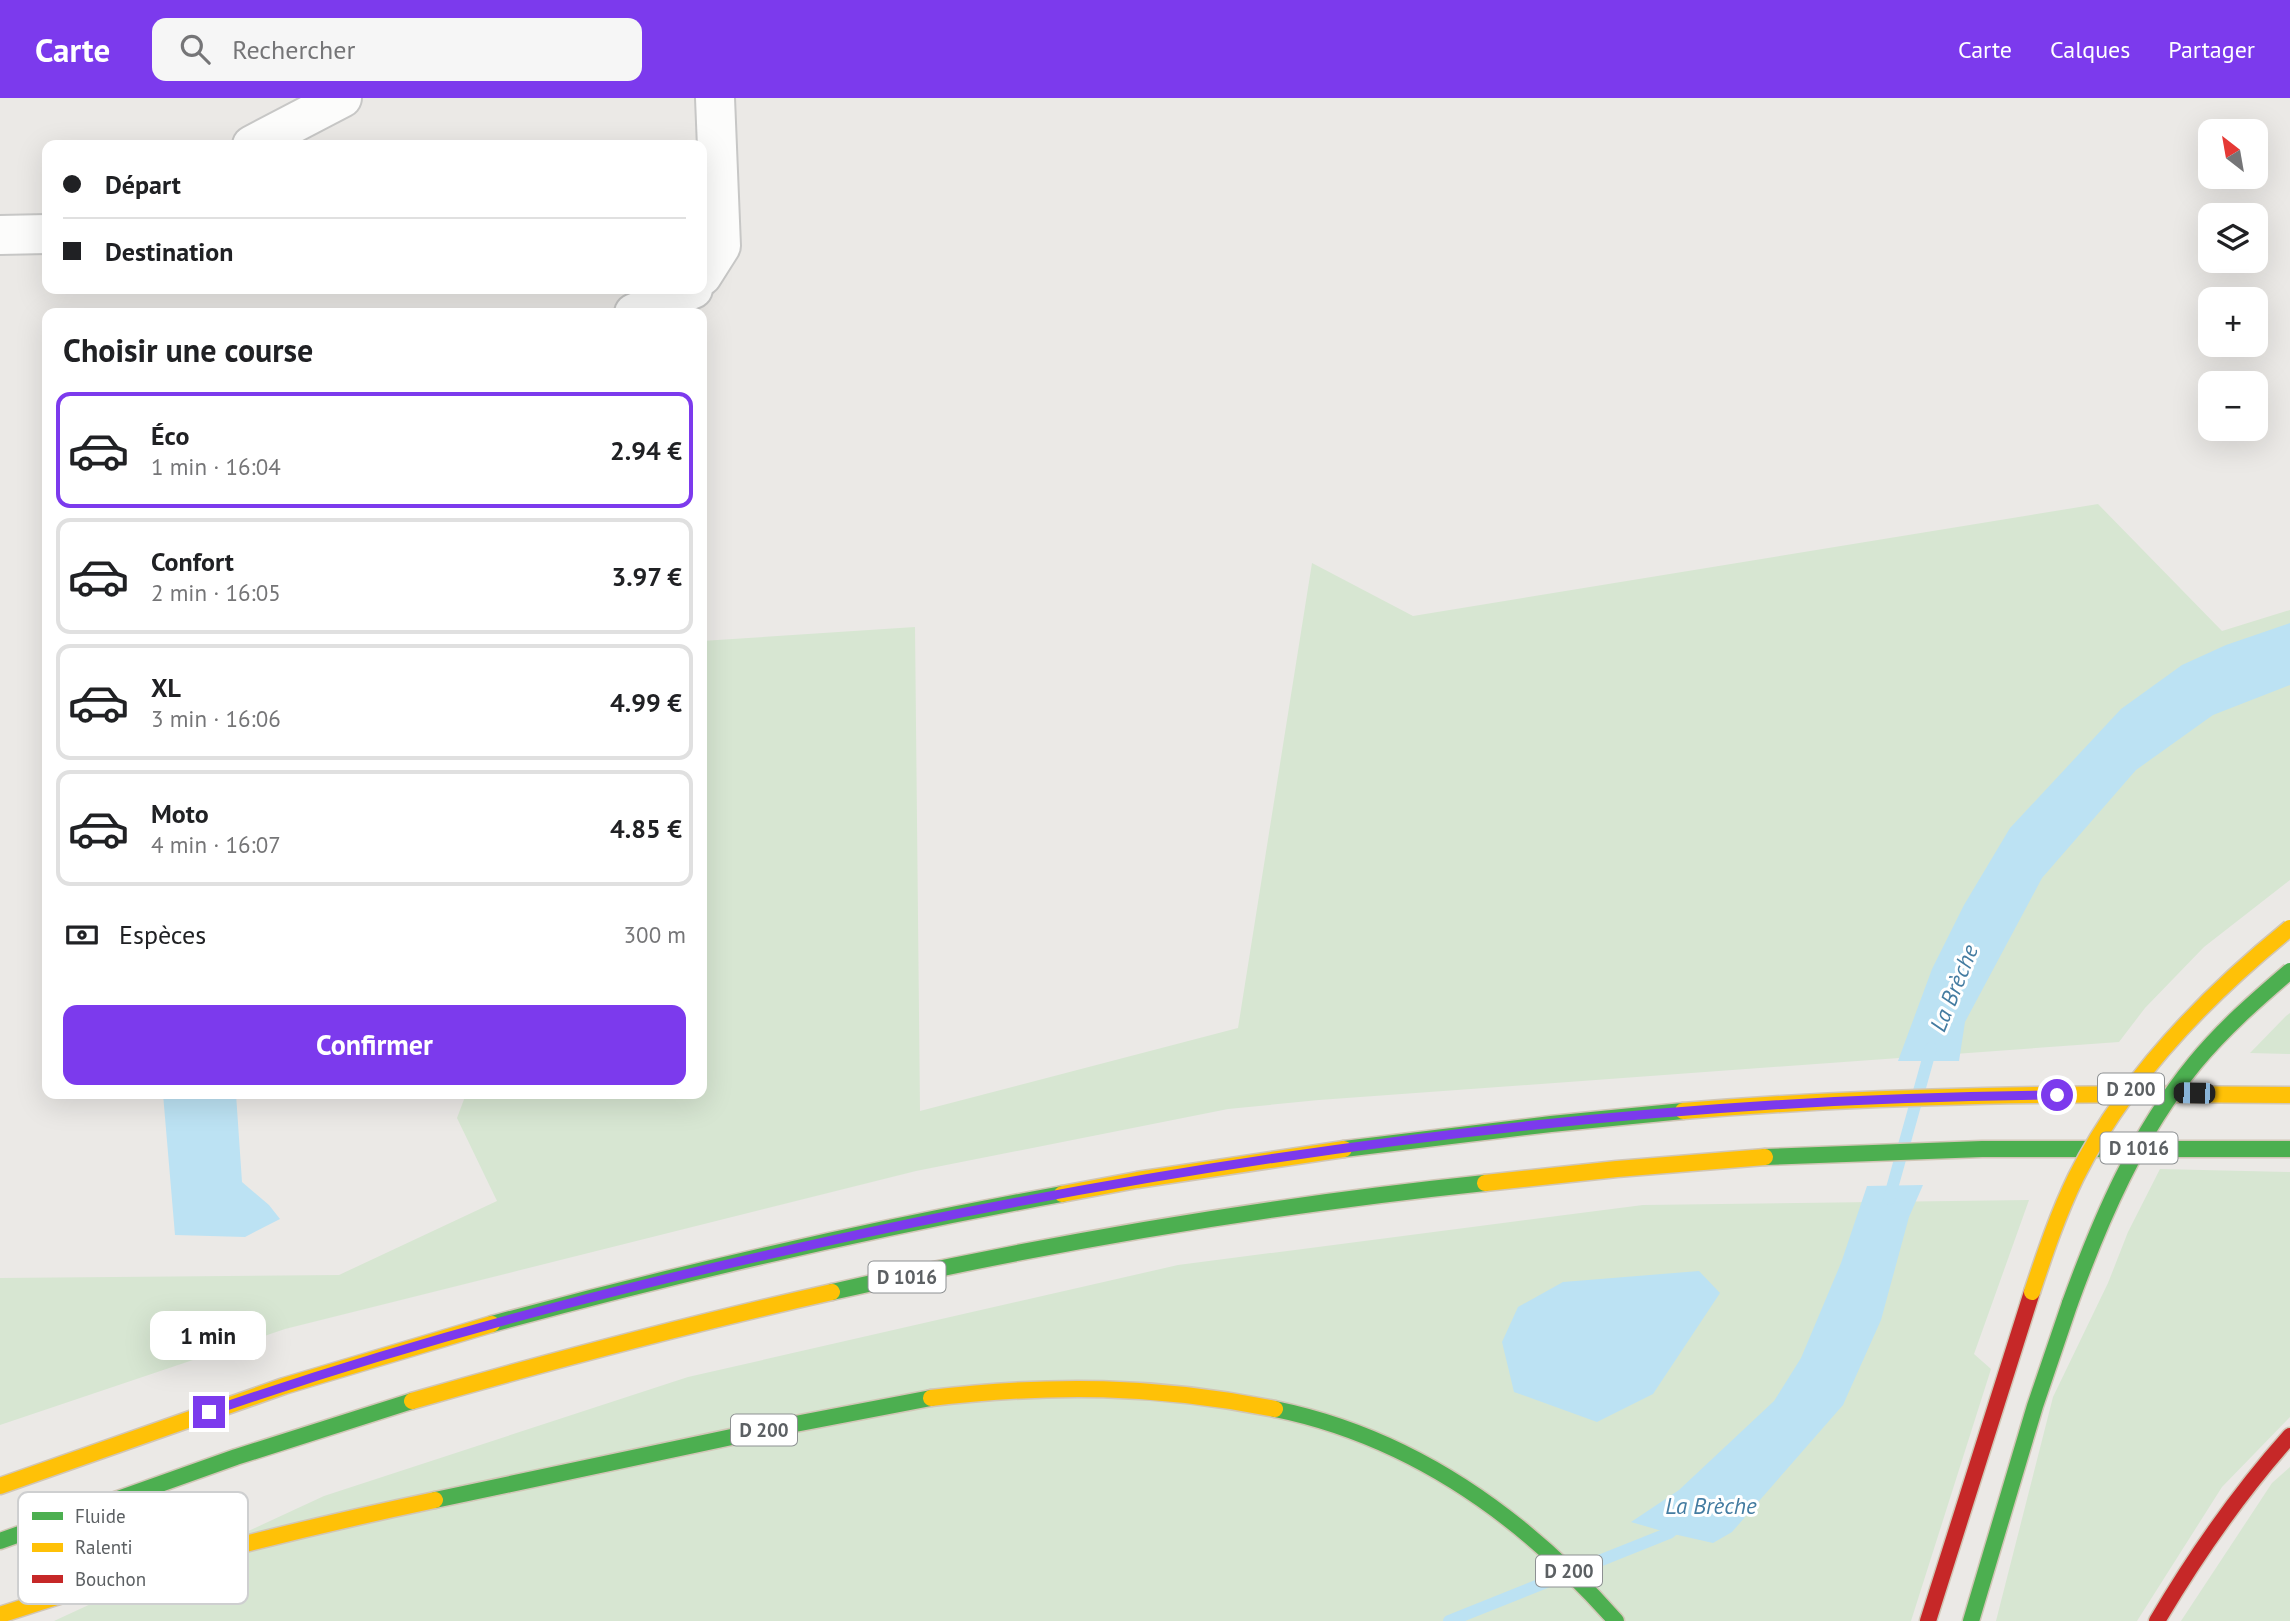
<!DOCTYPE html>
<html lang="fr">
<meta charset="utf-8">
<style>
body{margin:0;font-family:"PT Sans",sans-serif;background:#f6f6f6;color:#202124;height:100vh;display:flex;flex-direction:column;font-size:26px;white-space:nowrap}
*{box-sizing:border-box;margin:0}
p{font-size:23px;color:#757577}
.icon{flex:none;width:38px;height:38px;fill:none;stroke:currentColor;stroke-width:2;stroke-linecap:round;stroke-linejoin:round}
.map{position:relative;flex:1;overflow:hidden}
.drawer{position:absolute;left:42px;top:210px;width:665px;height:791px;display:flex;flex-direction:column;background:#fff;border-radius:14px;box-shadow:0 7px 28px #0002}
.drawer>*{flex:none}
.guide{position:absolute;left:42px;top:42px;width:665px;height:154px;border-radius:14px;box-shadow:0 7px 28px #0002;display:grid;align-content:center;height:154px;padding:0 21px;background:#fff}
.needle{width:46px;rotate:329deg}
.buttons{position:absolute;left:2198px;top:21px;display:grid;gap:14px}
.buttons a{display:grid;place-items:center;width:70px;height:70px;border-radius:14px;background:#fff;box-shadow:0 7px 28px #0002;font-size:35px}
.end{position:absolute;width:32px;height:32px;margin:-16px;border:9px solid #7c3aed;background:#fff;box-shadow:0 0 0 4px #fff}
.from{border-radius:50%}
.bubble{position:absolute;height:49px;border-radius:14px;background:#fff;box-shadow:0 7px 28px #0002;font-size:23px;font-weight:800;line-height:49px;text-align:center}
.car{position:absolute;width:21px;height:42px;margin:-21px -10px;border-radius:9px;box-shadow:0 0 5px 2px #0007;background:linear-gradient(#222 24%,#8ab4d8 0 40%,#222 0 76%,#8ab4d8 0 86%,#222 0)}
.guide b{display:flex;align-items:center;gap:24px;height:66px;font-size:26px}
.guide b+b{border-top:2px solid #e0e0e0}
.guide i{width:18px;height:18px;background:#202124}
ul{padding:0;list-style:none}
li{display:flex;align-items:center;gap:21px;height:116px;margin:0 14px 10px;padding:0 7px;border:4px solid #e0e0e0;border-radius:14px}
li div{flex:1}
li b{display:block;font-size:26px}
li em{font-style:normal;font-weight:800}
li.selected{border-color:#7c3aed}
li>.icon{width:63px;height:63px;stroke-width:1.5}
h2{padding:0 21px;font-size:32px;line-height:84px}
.pay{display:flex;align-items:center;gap:18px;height:77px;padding:0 21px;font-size:26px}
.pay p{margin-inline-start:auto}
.action{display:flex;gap:14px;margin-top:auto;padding:14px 21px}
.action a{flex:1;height:80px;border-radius:14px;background:#7c3aed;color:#fff;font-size:28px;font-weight:800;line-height:80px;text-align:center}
header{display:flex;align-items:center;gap:42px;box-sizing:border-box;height:98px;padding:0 35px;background:#7c3aed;color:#fff}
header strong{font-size:33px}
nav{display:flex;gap:38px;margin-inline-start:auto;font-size:24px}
.search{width:490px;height:63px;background:#f6f6f6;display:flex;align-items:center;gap:18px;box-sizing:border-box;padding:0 24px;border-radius:14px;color:#757577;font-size:26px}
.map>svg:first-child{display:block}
.green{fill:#d7e6d2}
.water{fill:#bce2f3}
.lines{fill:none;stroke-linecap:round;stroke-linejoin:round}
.stream{stroke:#bce2f3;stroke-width:12}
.street-casing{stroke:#c7c7c6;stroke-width:42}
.fast-casing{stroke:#d1c6b6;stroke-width:19}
.slow-casing{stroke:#d1c6b6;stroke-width:19}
.jam-casing{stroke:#d1c6b6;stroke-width:19}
.street{stroke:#fcfcfb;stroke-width:38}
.fast{stroke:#4caf50;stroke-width:16}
.slow{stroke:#ffc107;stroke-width:16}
.jam{stroke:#c62828;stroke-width:16}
.fast-bridge-casing{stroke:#d1c6b6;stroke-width:19;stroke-linecap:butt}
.slow-bridge-casing{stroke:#d1c6b6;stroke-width:19;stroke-linecap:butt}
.fast-bridge{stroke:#4caf50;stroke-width:16}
.slow-bridge{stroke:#ffc107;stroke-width:16}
.route{stroke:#7c3aed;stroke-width:9}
.labels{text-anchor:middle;stroke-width:6;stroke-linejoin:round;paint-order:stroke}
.shield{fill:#fff;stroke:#8d9092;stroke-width:2}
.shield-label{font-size:19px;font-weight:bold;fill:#5c6063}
.water-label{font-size:23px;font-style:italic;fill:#447ca1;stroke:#fff}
.key{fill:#fff;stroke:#cecfd0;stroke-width:2}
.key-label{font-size:19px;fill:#5c6063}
</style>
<header>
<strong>Carte</strong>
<div class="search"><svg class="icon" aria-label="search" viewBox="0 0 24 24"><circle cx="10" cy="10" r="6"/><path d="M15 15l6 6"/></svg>Rechercher</div>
<nav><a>Carte</a><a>Calques</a><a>Partager</a></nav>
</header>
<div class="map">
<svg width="2290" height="1523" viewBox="0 0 2290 1523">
<rect width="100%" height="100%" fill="#ebe9e6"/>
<g class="green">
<polygon points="2098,406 2222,533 2290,512 2290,782 2204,849 2145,910 2119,944 1319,1002 1228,1011 916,1073 285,1231 0,1327 0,1180 339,1177 497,1103 457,1020 466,996 702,996 702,543 915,529 920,1013 1238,930 1312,465 1413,518"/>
<polygon points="2290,915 2290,956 2250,955 2286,918"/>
<polygon points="2160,1071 2290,1074 2290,1319 2222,1389 2137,1523 1996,1523 2053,1299 2108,1185 2128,1134"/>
<polygon points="2029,1102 1974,1256 1991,1271 1911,1523 54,1523 324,1398 688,1279 1178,1167 1643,1107"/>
<polygon points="2290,1369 2290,1523 2181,1523 2272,1385"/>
</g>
<g class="water">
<polygon points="2290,525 2290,587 2213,617 2136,672 2042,780 1965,924 1959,963 1898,963 1932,871 1964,807 2010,730 2121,611 2182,567 2226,547"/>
<polygon points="163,996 236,996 242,1084 269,1107 280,1121 245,1139 175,1137"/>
<polygon points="1923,1087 1909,1119 1881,1222 1843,1307 1732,1434 1713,1445 1669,1435 1631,1424 1679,1392 1774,1303 1801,1260 1841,1165 1867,1088"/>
<polygon points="1699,1173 1720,1195 1653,1296 1597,1324 1514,1294 1502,1244 1518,1209 1563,1184"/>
</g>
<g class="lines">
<g class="stream">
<polyline points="1889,1101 1931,950"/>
<polyline points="1449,1523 1669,1435 1680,1426"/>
</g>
<defs>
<g id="street">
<polyline points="252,47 342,0"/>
<polyline points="0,137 47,136"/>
<polyline points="702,178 721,148 715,0"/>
<polyline points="634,215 693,191"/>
</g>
<g id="fast">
<polyline points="1344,1051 1551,1026 1683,1013"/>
<polyline points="1765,1059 1982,1051 2290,1051"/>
<path d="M832,1194c215,-49 434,-86 653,-109"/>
<path d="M492,1226c188,-51 378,-95 570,-130"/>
<path d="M1275,1311c137,28 250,109 341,212"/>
<polyline points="435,1402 769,1331 931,1300"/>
<polyline points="0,1443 236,1359 412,1303"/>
<polyline points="1971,1523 2035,1308 2070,1205"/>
</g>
<g id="slow">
<path d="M1683,1013c202,-17 404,-18 607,-16"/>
<polyline points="1485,1085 1617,1071 1765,1059"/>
<polyline points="1062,1096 1137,1082 1344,1051"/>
<path d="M931,1300c120,-14 225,-13 344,11"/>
<path d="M412,1303c139,-40 278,-77 420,-109"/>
<polyline points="0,1388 284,1288 492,1226"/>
<path d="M0,1517c143,-47 288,-84 435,-115"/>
</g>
<g id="jam">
<polyline points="1928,1523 2032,1194"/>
<path d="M2157,1523c39,-66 82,-128 133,-185"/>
</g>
</defs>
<use href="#street" class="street-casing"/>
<use href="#fast" class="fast-casing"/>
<use href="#slow" class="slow-casing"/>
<use href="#jam" class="jam-casing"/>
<use href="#street" class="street"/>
<use href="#fast" class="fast"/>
<use href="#slow" class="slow"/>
<use href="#jam" class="jam"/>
<defs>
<path id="fast-bridge" d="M2070,1205c31,-85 67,-169 125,-240 28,-34 61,-63 95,-92"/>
<path id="slow-bridge" d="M2032,1194c13,-39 26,-78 44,-115 49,-98 129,-180 214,-249"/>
</defs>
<use href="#fast-bridge" class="fast-bridge-casing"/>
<use href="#slow-bridge" class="slow-bridge-casing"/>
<use href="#fast-bridge" class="fast-bridge"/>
<use href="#slow-bridge" class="slow-bridge"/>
</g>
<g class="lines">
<path class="route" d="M209,1314c230,-80 466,-139 703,-189 376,-78 760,-125 1145,-128"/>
</g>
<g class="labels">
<g class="shield">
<rect x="2098" y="975.5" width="66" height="31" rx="5"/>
<rect x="2100.5" y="1034.5" width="77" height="31" rx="5"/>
<rect x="868.5" y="1163.5" width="77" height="31" rx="5"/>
<rect x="731" y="1316.5" width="66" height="31" rx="5"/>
<rect x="1536" y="1457.5" width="66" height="31" rx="5"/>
</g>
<g class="shield-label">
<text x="2131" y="998">D 200</text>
<text x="2139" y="1057">D 1016</text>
<text x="907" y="1186">D 1016</text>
<text x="764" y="1339">D 200</text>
<text x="1569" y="1480">D 200</text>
</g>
<g class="water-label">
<text transform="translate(1954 890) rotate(-68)" y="8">La Brèche</text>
<text x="1711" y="1416">La Brèche</text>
</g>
</g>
<rect x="18" y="1394" width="230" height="112" rx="10" class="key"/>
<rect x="32" y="1414" width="31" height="8" fill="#4caf50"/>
<rect x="32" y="1445" width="31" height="9" fill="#ffc107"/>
<rect x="32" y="1477" width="31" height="8" fill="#c62828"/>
<g class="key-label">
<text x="75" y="1425">Fluide</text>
<text x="75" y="1456">Ralenti</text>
<text x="75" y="1488">Bouchon</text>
</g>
</svg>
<div class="buttons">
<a><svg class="needle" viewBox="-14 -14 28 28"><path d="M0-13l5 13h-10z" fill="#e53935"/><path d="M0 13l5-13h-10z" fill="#757577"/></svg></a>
<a><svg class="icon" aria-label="layers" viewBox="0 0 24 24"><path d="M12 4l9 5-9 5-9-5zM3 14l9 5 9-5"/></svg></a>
<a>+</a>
<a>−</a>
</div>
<i class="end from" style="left:2057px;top:997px"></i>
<i class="end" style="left:209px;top:1314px"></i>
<div class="bubble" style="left:150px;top:1213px;width:116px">1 min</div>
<i class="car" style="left:2194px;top:995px;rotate:271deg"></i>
<div class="guide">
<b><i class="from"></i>Départ</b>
<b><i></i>Destination</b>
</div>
<section class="drawer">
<h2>Choisir une course</h2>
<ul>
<li class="selected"><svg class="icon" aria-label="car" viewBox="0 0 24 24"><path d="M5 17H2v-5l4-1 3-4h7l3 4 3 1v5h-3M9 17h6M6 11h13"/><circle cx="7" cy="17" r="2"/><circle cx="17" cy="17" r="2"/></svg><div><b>Éco</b><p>1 min · 16:04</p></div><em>2.94 €</em></li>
<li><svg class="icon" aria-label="car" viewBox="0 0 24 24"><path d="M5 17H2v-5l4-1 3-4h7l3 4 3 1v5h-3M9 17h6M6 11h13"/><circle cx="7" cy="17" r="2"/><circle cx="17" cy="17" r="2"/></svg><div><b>Confort</b><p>2 min · 16:05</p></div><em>3.97 €</em></li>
<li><svg class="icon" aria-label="car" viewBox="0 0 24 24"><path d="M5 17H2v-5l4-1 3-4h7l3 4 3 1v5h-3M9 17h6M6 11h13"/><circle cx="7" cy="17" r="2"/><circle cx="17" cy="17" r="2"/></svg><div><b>XL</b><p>3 min · 16:06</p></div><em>4.99 €</em></li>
<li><svg class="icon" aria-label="car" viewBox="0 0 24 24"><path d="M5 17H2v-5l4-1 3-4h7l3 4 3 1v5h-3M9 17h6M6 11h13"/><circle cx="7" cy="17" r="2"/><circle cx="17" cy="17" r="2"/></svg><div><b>Moto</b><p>4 min · 16:07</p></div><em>4.85 €</em></li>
</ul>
<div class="pay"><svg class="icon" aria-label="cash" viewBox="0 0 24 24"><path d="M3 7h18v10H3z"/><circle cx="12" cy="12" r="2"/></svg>Espèces<p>300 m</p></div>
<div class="action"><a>Confirmer</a></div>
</section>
</div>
